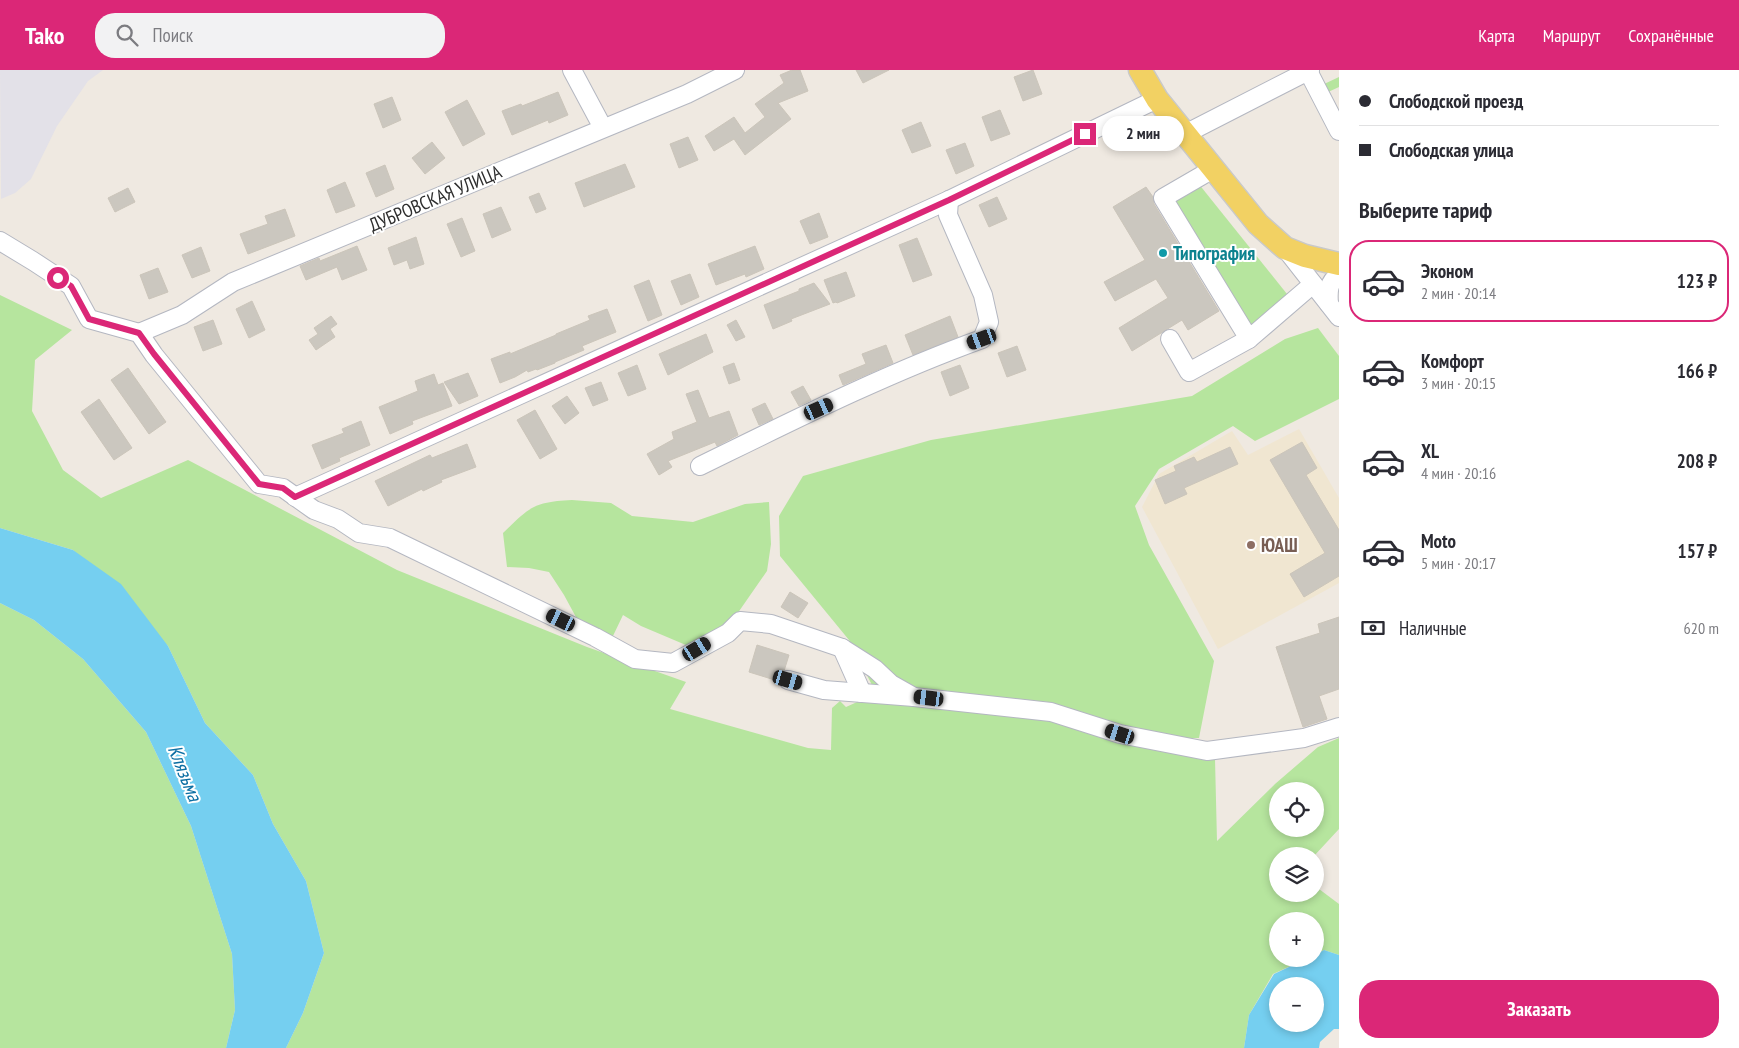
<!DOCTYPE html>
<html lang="ru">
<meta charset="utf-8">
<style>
body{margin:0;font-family:"PT Sans Narrow",sans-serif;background:#f2f2f3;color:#2b2b33;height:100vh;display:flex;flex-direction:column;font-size:19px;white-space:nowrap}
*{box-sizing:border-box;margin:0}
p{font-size:16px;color:#7c7c81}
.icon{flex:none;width:28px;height:28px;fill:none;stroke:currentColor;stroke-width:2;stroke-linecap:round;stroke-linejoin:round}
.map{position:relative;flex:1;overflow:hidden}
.drawer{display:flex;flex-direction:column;background:#fff;width:400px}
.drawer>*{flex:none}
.hud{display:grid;align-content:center;height:110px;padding:0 20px;background:#fff}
.tools{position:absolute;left:1269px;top:712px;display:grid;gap:10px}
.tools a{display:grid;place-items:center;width:55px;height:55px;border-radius:50%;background:#fff;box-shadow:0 2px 8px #0003;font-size:25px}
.end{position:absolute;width:22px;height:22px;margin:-11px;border:6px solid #db2777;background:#fff;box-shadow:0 0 0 2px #fff}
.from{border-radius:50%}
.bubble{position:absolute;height:35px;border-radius:18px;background:#fff;box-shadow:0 2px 8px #0003;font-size:16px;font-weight:700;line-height:35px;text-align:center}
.car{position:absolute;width:15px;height:30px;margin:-15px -8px;border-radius:6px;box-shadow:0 0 4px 1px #0007;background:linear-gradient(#222 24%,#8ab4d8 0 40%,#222 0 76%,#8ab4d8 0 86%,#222 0)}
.hud b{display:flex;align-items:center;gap:18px;height:48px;font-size:19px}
.hud b+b{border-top:1px solid #e1e1e2}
.hud i{width:12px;height:12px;background:#2b2b33}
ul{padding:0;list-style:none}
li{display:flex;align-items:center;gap:15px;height:82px;margin:0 10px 8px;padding:0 10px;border:2px solid transparent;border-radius:20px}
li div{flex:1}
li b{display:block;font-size:19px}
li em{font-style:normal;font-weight:700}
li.on{border-color:#db2777}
li>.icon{width:45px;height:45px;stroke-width:1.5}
h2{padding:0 20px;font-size:22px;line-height:60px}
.pay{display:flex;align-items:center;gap:12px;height:55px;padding:0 20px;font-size:19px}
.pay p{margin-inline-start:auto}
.button{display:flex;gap:10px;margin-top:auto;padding:10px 20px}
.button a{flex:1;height:58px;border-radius:20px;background:#db2777;color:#fff;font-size:20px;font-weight:700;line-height:58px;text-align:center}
header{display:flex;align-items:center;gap:30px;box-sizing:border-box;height:70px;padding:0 25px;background:#db2777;color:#fff}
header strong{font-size:24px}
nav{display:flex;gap:28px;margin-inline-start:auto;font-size:18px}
.search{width:350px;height:45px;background:#f2f2f3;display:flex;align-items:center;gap:12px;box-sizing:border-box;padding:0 18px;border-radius:20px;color:#7c7c81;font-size:19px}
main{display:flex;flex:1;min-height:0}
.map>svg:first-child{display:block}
.industrial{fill:#e3e1e8}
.education{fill:#f0e6d1}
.green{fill:#b6e59e;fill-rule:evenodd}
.water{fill:#75cff0;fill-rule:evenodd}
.building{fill:#cbc7bf;stroke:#cbc5ba}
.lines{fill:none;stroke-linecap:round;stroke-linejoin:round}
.minor-casing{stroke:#b4b7c1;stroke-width:20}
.major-casing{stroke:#c9c9c9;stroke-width:25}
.minor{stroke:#fff;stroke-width:18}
.major{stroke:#f2d163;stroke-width:22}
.route{stroke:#db2777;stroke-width:6}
.culture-dot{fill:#0f9aa8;stroke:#fff;stroke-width:2}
.education-dot{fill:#8d6e63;stroke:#fff;stroke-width:2}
.labels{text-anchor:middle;stroke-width:4;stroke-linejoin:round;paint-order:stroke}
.street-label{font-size:19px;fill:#2e2e2e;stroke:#fff}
.culture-label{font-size:19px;font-weight:bold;fill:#0d838f;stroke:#fff;text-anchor:start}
.education-label{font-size:19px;font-weight:bold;fill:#785e54;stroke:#fff;text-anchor:start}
.water-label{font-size:20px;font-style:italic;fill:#0d6fa3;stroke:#fff}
</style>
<header>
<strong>Tako</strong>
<div class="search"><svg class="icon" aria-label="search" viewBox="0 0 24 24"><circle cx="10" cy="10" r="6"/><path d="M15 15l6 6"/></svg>Поиск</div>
<nav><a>Карта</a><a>Маршрут</a><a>Сохранённые</a></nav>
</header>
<main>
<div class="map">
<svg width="1339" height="978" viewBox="0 0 1339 978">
<rect width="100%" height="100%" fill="#efe9e1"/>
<polygon class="industrial" points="0,0 103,0 88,11 57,56 31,109 15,123 1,129"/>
<polygon class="education" points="1299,359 1339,428 1339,513 1218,579 1142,437 1159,404 1232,361 1248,385"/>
<g class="green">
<polygon points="1339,7 1339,17 1326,23 1322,15"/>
<polygon points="1198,113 1291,229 1251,264 1169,129"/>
<path d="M0,225l72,35 -37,30 -3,51 31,59 38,28 87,-38 209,110 190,77 99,35 -16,27 138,39 23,2 1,-42 8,-7 6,6 20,-9 171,18 138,37 40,6 2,82 58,-57 43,-37 21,-9v91l-25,27h-36v38h37v-8l24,18v51l-15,-5 -9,5v-34h-37v38h28l-33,15 -24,41 -5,33h-958l17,-35 21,-60 -18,-72 -33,-57 -20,-49 -48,-52 -37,-77 -95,-96 -73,-22zM1278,721h37v38h-37z"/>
<polygon points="1318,258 1339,286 1339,329 1255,371 1233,356 1159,399 1135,436 1149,475 1214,591 1199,668 1178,668 1118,656 1048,632 952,622 873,617 849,570 780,486 779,446 803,406 931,370 1192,326 1285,269"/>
<path d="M572,430l39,3 21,13 61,6 52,-18 24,-2 2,42 -4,27 -32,46 -35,34 -59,-25 -18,-11 -11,23 -29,-8 -19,-35 -15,-23 -20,-4 -22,-1 -4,-34c27,-26 30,-31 69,-33z"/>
<polygon points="0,533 34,550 83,589 146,662 191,756 232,884 235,940 226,978 0,978"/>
</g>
<g class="water">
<polygon points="0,458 73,480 121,514 168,576 205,653 253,705 273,754 306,811 324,883 303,943 286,978 226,978 235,940 232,884 191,756 146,662 83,589 34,550 0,533"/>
<path d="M1324,880l15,5v74h-5l-14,13 -1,6h-75l5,-33 25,-41 32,-15h9v-4zM1278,916h37v38h-37z"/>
</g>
<g class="building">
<polygon points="792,0 800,0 808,21 778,33 791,49 745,85 734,69 714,81 705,66 734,47 745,63 765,47 755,34 784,13 780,5"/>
<polygon points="856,0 889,0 863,13"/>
<polygon points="1033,0 1042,24 1023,31 1014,7"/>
<polygon points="558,22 568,45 549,53 548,50 512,65 502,41 521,34 522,36"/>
<polygon points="392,27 401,50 383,58 374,34"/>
<polygon points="467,30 485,64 463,76 445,42"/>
<polygon points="1000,40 1010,64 991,71 982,47"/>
<polygon points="921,52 931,76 912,83 902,60"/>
<polygon points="688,67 698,90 679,98 670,74"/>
<polygon points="432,72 445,88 425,104 412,88"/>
<polygon points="965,73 974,96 956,104 946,80"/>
<polygon points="625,94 635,117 584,137 575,113"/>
<polygon points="385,95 394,119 376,127 366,103"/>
<polygon points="345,112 355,136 336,143 327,120"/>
<polygon points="1146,117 1153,127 1154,134 1219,241 1188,260 1182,250 1132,281 1119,258 1168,228 1156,209 1115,231 1104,212 1145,190 1113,137"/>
<polygon points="128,118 135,132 115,142 108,128"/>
<polygon points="539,123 546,139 536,143 529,127"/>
<polygon points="997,127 1007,149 989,157 979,135"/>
<polygon points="501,137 511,160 492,168 483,144"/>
<polygon points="285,139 295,166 248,184 240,164 268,154 265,146"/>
<polygon points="819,143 828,167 810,174 800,151"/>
<polygon points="462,148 475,181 461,187 447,154"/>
<polygon points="416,167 424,194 410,199 407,190 394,195 388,178"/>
<polygon points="917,168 932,205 913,212 899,175"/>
<polygon points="357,176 367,200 342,210 337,197 306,210 300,196 319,188 320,191"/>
<polygon points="755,176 764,199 746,207 745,204 716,215 708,194"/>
<polygon points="201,177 210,201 192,208 182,185"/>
<polygon points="158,198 168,222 149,229 140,205"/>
<polygon points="846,202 855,226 837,233 836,232 833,233 824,210"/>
<polygon points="690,204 699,227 681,235 671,211"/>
<polygon points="649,210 662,245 648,251 634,216"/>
<polygon points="814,213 830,234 791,249 792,251 773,259 764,235 799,221 799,219"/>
<polygon points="252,231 265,260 249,268 236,239"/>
<polygon points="607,239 616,262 582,276 584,280 555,292 555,293 537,300 536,299 528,302 527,300 515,307 500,313 491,289 510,282 510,284 556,265 556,264 590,250 588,246"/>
<polygon points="331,246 337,254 330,259 335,267 316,280 309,270 318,264 314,258"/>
<polygon points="950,246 958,267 913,285 905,265"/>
<polygon points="213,250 222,274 203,281 194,257"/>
<polygon points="736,250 745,267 736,271 727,255"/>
<polygon points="706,264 713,282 668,305 659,284"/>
<polygon points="886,275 893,293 843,315 839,305 866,294 862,284"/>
<polygon points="1017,276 1026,300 1007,307 998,283"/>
<polygon points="734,293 740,310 729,314 723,297"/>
<polygon points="637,295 646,319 628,326 618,303"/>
<polygon points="960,295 969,318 950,326 941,302"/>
<polygon points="128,298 166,352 149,364 111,310"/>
<polygon points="468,303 478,326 459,334 444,312"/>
<polygon points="434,304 438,315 443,313 452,336 412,351 413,354 390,364 379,337 418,321 415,311"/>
<polygon points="601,312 608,330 593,336 585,318"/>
<polygon points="803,316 811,330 799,336 791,322"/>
<polygon points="698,320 709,348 729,341 738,365 717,376 715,372 668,391 672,397 659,405 647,384 674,369 672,362 697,352 686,324"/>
<polygon points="567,326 579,343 565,354 552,336"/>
<polygon points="99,329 132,378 114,390 81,342"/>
<polygon points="765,333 773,349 759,355 752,339"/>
<polygon points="535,340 557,379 540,389 517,350"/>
<polygon points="361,351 370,375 339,388 340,391 322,399 312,375 344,363 342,359"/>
<polygon points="1302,372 1317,398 1306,405 1339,460 1339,506 1304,527 1290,504 1325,483 1270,390"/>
<polygon points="467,374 476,397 441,410 442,412 423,421 422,419 388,436 375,411 430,385 432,388"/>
<polygon points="1230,377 1238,394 1184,418 1187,424 1165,434 1155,410 1176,401 1174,396 1194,387 1197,392"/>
<polygon points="790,522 808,533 798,548 781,537"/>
<polygon points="1339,547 1339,619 1319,626 1327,649 1303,657 1276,577 1320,563 1318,554"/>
<polygon points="757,575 789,585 784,601 778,607 778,611 749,602"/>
</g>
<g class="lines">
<defs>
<g id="minor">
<polyline points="572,0 603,58"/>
<polyline points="1308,1 1339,61"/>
<polyline points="1185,64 1310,0"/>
<polyline points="1213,99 1163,128 1249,269 1313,214"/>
<polyline points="0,171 33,191 71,216 89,249 139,263 154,285 259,414 283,418 314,440 338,449 359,463 390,468 595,567 635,589 673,593 728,563 740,551 771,554 842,578 875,599 891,614 914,627"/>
<polyline points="1285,178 1339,247"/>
<path d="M1329,234c-1,-12 -1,-22 10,-29"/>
<polyline points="139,263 182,245 233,212 687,24 735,0"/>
<polyline points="1170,269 1189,302 1249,269"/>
<path d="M700,396c92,-45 185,-92 282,-127l7,-17 -6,-27 -35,-80 1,-15"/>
<polyline points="295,427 949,130 1157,29"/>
<polyline points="842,578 862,623"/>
<polyline points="788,610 824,620 914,627 1051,642 1120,664 1207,681 1304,668 1339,657"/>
</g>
<polyline id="major" points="1140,0 1157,29 1258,154 1285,178 1305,186 1339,194"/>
</defs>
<use href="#minor" class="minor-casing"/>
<use href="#major" class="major-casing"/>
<use href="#minor" class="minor"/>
<use href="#major" class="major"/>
</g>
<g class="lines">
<polyline class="route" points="58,208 71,216 89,249 139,263 154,284 259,414 283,418 295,427 949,130 1085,64"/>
</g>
<circle class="culture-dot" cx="1163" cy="183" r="5"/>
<circle class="education-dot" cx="1251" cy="475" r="5"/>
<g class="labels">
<g class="street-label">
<text transform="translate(435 128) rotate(-23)" y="7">ДУБРОВСКАЯ УЛИЦА</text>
</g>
<g class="culture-label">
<text x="1173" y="190">Типография</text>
</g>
<g class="education-label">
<text x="1261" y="482">ЮАШ</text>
</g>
<g class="water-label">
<text transform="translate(185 703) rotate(68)" y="7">Клязьма</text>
</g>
</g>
</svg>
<div class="tools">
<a><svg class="icon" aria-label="locate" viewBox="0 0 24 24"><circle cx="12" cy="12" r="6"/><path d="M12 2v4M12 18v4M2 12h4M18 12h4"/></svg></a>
<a><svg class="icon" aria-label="layers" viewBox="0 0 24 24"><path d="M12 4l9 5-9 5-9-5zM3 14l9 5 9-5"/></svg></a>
<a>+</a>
<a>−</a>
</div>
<i class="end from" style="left:58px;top:208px"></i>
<i class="end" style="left:1085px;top:64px"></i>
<div class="bubble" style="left:1102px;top:46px;width:82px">2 мин</div>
<i class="car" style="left:982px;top:269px;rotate:250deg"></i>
<i class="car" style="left:819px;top:339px;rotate:66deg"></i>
<i class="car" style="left:561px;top:550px;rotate:296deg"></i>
<i class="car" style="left:697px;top:579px;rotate:59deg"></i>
<i class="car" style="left:788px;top:610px;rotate:106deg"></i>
<i class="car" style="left:929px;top:628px;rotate:277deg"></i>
<i class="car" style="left:1120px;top:664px;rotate:288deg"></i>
</div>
<section class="drawer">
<div class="hud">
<b><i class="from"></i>Слободской проезд</b>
<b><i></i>Слободская улица</b>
</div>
<h2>Выберите тариф</h2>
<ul>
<li class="on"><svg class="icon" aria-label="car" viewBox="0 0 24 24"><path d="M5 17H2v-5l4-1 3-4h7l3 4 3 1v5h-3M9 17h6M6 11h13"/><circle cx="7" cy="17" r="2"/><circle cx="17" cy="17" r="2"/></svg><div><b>Эконом</b><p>2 мин · 20:14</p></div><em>123 ₽</em></li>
<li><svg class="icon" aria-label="car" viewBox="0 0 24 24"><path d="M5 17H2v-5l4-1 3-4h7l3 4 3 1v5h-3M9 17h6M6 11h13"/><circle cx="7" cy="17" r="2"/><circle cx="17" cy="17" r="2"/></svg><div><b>Комфорт</b><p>3 мин · 20:15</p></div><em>166 ₽</em></li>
<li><svg class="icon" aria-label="car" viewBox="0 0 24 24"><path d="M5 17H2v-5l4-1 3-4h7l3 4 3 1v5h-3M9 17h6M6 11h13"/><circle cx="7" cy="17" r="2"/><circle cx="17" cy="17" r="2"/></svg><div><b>XL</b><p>4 мин · 20:16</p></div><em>208 ₽</em></li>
<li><svg class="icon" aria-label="car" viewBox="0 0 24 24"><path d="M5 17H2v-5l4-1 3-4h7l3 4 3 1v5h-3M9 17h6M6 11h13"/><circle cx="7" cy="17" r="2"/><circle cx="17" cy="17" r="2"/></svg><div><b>Moto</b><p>5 мин · 20:17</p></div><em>157 ₽</em></li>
</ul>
<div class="pay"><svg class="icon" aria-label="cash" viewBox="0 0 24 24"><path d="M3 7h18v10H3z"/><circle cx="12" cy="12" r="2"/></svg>Наличные<p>620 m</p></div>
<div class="button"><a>Заказать</a></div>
</section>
</main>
